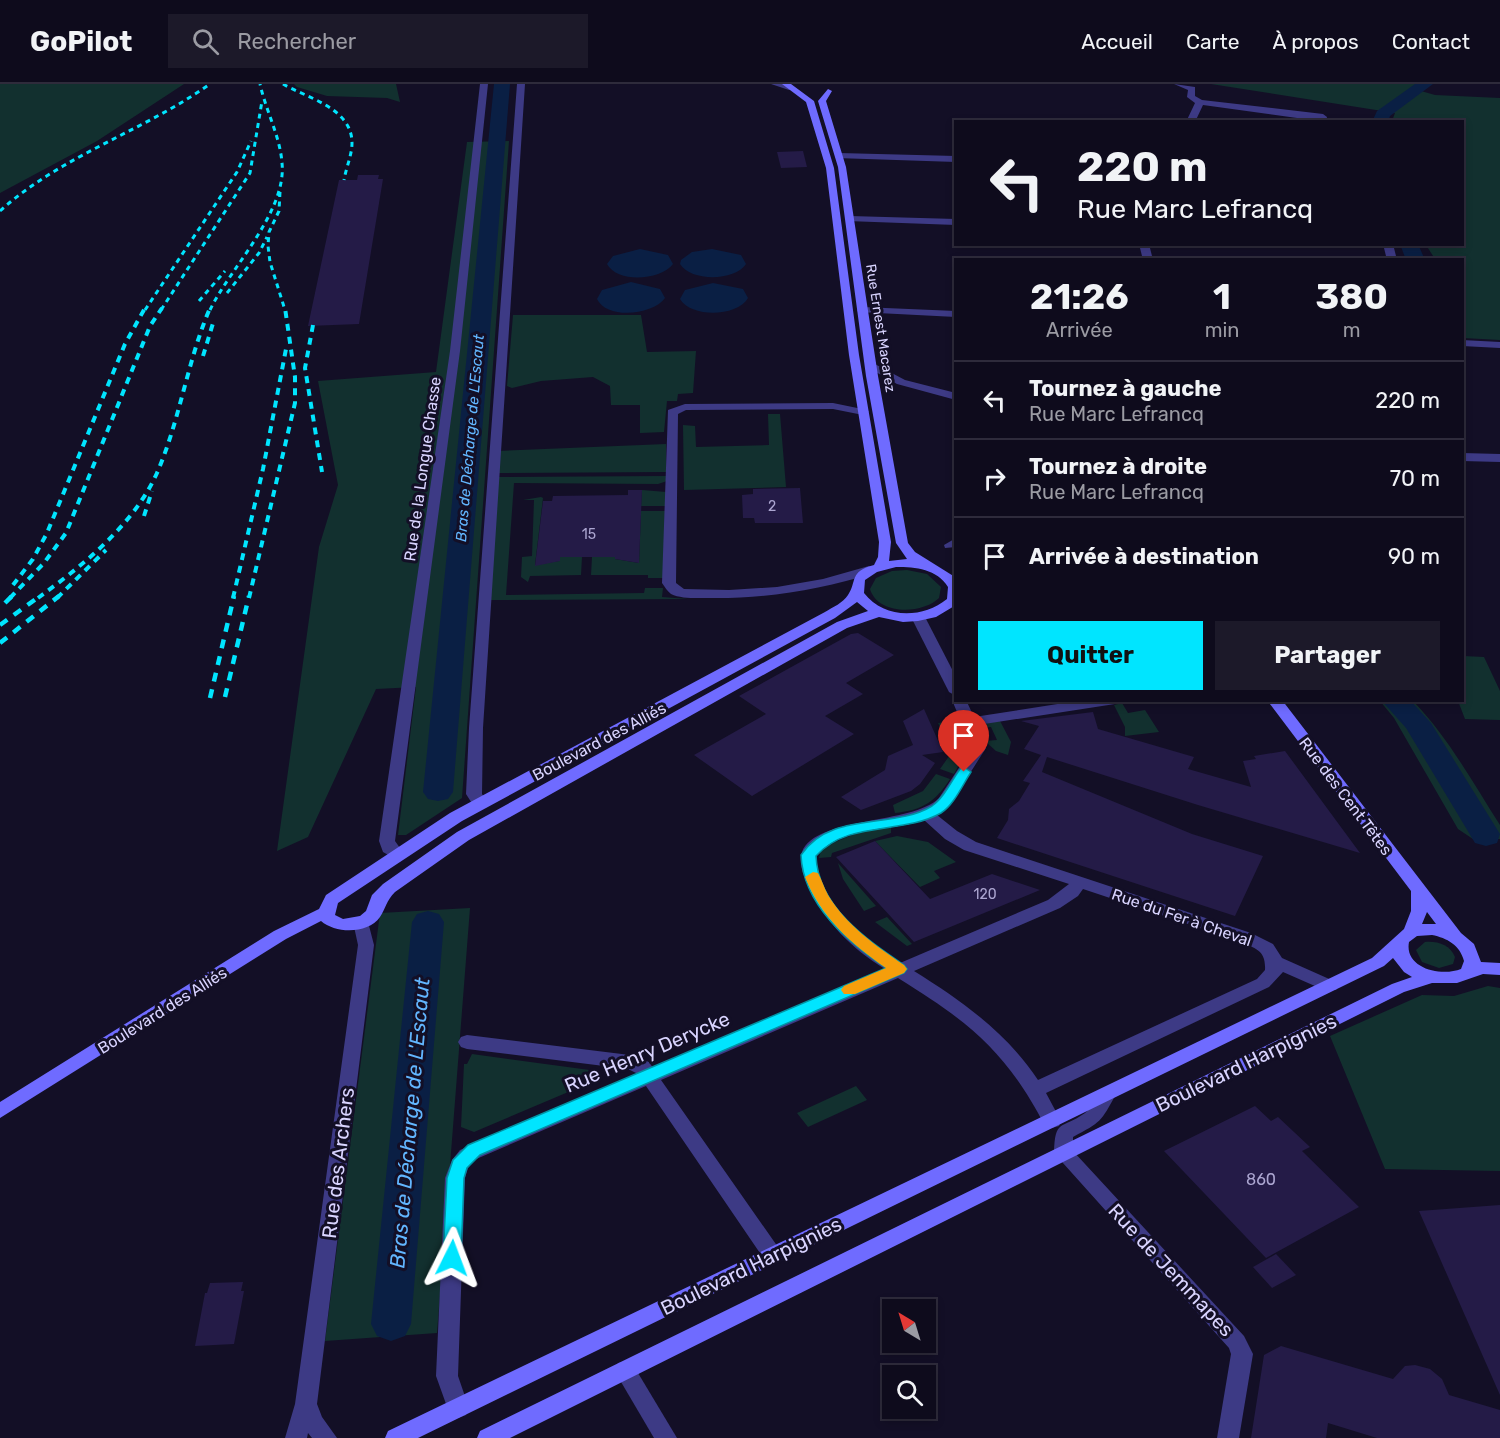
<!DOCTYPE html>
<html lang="fr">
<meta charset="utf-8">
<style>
body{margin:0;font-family:Rubik,sans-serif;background:#1c1929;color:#f1f3f6;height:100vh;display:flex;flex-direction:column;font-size:22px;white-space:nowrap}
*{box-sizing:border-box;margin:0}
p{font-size:20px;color:#9b9ba3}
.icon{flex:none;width:33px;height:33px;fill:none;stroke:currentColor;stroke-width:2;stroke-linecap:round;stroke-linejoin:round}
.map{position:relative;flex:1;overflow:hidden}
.drawer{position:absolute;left:954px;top:174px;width:510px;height:444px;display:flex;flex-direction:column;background:#0e0b1c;border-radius:0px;box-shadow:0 3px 9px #0003,0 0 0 2px #2e2b3b}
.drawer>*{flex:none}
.banner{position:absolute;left:954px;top:36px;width:510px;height:126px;border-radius:0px;box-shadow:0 3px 9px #0003,0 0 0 2px #2e2b3b;background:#0e0b1c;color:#f1f3f6;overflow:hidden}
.needle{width:39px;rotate:322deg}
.fabs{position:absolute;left:882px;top:1215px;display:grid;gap:12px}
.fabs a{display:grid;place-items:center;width:54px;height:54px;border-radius:0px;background:#0e0b1c;box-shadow:0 3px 9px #0003,0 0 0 2px #2e2b3b;font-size:30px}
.pin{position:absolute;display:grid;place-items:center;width:51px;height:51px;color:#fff;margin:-62px -26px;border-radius:50% 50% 50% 0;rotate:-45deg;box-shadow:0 0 6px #0007}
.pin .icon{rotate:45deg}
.me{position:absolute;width:66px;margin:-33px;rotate:3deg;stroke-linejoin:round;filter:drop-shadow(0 0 4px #0008)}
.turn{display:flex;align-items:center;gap:21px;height:126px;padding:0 24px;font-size:27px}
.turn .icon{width:78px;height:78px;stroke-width:2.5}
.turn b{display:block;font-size:42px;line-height:51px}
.eta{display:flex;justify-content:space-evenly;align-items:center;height:102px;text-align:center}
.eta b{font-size:36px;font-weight:700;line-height:42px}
.primary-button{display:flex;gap:12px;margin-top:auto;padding:12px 24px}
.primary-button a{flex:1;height:69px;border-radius:0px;background:#00e5ff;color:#111;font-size:24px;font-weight:700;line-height:69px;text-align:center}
.primary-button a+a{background:#1c1929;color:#f1f3f6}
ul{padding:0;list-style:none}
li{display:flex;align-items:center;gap:18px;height:78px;padding:0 24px;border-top:2px solid #2e2b3b}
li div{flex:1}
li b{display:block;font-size:22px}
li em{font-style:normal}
header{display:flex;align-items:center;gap:36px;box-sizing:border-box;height:84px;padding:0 30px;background:#0e0b1c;border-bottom:2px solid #2e2b3b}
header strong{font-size:28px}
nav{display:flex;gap:33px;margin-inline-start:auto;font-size:21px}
.search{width:420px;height:54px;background:#1c1929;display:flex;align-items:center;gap:15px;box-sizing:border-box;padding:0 21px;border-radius:0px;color:#9b9ba3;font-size:22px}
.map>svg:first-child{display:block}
</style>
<header>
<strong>GoPilot</strong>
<div class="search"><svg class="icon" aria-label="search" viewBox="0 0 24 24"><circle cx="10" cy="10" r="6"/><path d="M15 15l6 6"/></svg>Rechercher</div>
<nav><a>Accueil</a><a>Carte</a><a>À propos</a><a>Contact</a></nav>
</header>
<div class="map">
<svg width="1500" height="1354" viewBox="0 0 1500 1354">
<rect width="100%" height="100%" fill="#130f26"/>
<!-- green -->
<g fill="#12302f">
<path d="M 0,0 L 184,0 L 97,57 L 0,109 Z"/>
<path d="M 294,0 L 396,0 L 400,18 L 387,14 L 327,12 L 297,3 Z"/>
<path d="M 1211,0 L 1417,0 L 1414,5 L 1435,11 L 1500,14 L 1500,256 L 1463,254 L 1462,176 L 1435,175 L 1426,161 L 1462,160 L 1462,38 L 1392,37 L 1395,29 Z"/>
<path d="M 509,57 L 462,714 L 406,751 L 398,751 L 416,603 L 376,605 L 308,753 L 277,767 L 319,463 L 338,401 L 318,297 L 436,288 L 467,58 Z"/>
<path d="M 513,231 L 641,231 L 647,268 L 696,267 L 693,309 L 678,310 L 677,317 L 667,317 L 664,348 L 640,349 L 640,321 L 611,321 L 610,302 L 593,293 L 541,297 L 512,304 L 507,302 Z"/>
<path d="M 768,330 L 780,330 L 786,403 L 684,406 L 683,341 L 695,342 L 696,363 L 769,361 Z"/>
<path d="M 666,360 L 666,388 L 498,389 L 498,367 Z"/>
<path d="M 666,392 L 667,397 L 658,400 L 514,399 L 506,511 L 644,509 L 645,504 L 663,504 L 662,513 L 688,515 L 489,516 L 496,393 Z"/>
<path d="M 642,406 L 666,408 L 666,422 L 641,422 Z"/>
<path d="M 541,413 L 543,414 L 535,481 L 559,477 L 560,473 L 582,473 L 581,491 L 530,492 L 528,498 L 521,493 L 522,473 L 532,472 L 534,416 L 523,416 Z"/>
<path d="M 641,427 L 665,427 L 663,494 L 648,494 L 648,491 L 591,491 L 592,473 L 615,473 L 615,475 L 639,479 Z"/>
<path d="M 907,486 L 927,490 L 941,503 L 939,514 C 923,530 878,532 870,505 L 876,494 L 892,487 Z"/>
<path d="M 1463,572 L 1484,573 L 1500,607 L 1500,636 L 1465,635 L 1458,617 L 1462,616 Z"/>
<path d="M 1380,617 L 1413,617 C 1448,653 1473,699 1500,741 L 1500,755 L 1473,755 L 1458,745 L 1394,634 Z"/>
<path d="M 1122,619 L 1128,629 L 1145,626 L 1159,648 L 1125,652 L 1125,643 L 1114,621 Z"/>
<path d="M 1000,637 L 1011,658 L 1008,671 L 996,667 L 985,657 L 997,656 L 991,643 L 980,644 L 987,639 Z"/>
<path d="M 945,638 L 956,660 L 971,659 L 954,690 L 940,685 L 952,668 L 938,639 Z"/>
<path d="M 936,690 L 950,695 C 935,718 923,726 895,729 L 893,721 L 923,707 Z"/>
<path d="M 891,742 L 891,749 L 832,769 L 831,773 L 819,774 L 821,766 C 841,753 868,745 891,742 Z"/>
<path d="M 897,752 L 928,758 L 956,778 L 934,787 L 940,794 L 920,803 L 875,757 Z"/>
<path d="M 838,779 L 876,822 L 864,827 L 843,795 Z"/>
<path d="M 470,824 L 437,1249 L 325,1257 L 380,829 Z"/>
<path d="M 887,833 L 912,860 L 907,862 L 875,838 Z"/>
<path d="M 1425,858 C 1438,857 1450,861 1455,873 L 1453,880 L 1439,884 L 1422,878 L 1416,866 Z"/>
<path d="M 1488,902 L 1500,904 L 1500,1087 L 1385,1085 L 1330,952 L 1422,911 L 1454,912 Z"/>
<path d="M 472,970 L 597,987 L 599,995 L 474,1048 L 461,1043 L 464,980 L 467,980 Z"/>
<path d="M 856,1002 L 867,1016 L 808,1043 L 797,1029 Z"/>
</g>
<!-- water -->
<g fill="#0a1f44">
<path d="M 640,165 L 668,171 L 673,180 C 661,196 618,200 607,180 L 613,172 Z"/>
<path d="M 712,165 L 741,171 L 746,180 C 735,197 691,198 680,180 L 681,176 L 692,168 Z"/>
<path d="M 631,198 L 660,205 L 665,214 C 653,231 607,236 597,215 L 602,206 Z"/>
<path d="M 713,199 L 743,205 L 748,214 C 737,233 691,234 680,215 L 685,206 Z"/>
</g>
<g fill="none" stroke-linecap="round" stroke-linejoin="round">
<!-- river -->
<g fill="#0a1f44" fill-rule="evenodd">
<path d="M 494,0 L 510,0 L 453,708 L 448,715 L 438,717 L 428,715 L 423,708 Z"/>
<path d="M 1415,0 L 1433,0 L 1390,32 L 1388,38 L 1372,38 L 1377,27 Z"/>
<path d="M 1400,160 L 1418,160 L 1425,176 L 1406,176 Z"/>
<path d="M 1381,616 L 1410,616 L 1431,639 L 1500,750 L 1497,759 L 1486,762 L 1475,759 L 1406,644 Z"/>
<path d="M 428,827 L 439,830 L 444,838 L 411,1240 L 405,1252 L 391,1257 L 377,1252 L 371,1240 L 412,838 L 417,830 Z"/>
</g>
</g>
<!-- building -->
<g fill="#241b47">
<path d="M 803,67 L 807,83 L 781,84 L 777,68 Z"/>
<path d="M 358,91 L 379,91 L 378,95 L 383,95 L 359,240 L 308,242 L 339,96 L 357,96 Z"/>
<path d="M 800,404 L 803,439 L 755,439 L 754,434 L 743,434 L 742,411 L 753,410 L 753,405 Z"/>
<path d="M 628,406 L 642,406 L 639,479 L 615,475 L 615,473 L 560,473 L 560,477 L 535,482 L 543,417 L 552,417 L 553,412 L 628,411 Z"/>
<path d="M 858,549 L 894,571 L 846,599 L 863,610 L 825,632 L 854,650 L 752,712 L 694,671 L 766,630 L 739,612 L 851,550 Z"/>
<path d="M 924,625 L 943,668 L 922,671 L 935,679 L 920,700 L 911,707 L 861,726 L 841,713 L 885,686 L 888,672 L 913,661 L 903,637 Z"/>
<path d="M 1093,628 L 1098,645 L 1194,673 L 1188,685 L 1251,703 L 1243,677 L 1256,675 L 1254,672 L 1285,667 L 1360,769 L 1198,721 L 1047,673 L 1042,688 L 1192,750 L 1263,772 L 1235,832 L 997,754 L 1008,736 L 1009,725 L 1019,717 L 1030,699 L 1023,697 L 1041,671 L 1024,665 L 1039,642 L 1021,637 Z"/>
<path d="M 875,757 L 930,815 L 992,790 L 1040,806 L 914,858 L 836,773 Z"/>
<path d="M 1255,1022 L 1271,1037 L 1278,1033 L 1310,1063 L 1302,1067 L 1359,1123 L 1266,1174 L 1164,1067 Z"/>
<path d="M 1500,1121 L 1500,1311 L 1419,1127 Z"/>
<path d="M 1276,1170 L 1296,1191 L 1272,1204 L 1253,1183 Z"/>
<path d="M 243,1198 L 241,1207 L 244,1207 L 234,1260 L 195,1262 L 205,1209 L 207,1209 L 210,1199 Z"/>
<path d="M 1281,1262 L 1393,1295 L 1405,1282 L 1415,1281 L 1430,1285 L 1442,1295 L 1449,1311 L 1500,1326 L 1500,1354 L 1377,1354 L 1328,1339 L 1326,1354 L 1251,1354 L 1264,1271 Z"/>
</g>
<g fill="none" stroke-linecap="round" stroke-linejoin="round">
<!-- minor -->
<g fill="#3d3a85" fill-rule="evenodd">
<path d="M 480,0 L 488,0 L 460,267 L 395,757 L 405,771 L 397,776 L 383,768 L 379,757 L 450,267 Z"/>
<path d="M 517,0 L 525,0 L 483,644 L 482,710 L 488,720 L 480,725 L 475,724 L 466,710 L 469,644 Z"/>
<path d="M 771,0 L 784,0 L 793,4 L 789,6 Z"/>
<path d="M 1174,0 L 1195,3 L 1195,12 L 1202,16 L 1323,30 L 1327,33 L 1326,38 L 1203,21 L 1195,38 L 1186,38 L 1195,19 L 1187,13 L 1188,6 Z"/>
<path d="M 839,69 L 956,72 L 956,78 L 836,74 L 835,72 Z"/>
<path d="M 850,132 L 956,135 L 956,141 L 847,137 L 847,133 Z"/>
<path d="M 1139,160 L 1149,160 L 1153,176 L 1143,176 Z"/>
<path d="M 1383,160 L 1393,160 L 1397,176 L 1387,176 Z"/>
<path d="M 862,223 L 956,227 L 956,233 L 858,228 L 857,226 Z"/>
<path d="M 1462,256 L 1500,258 L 1500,264 L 1462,262 Z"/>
<path d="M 871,278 L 905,296 L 956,309 L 956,316 L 897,300 L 867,283 L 866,281 Z"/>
<path d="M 833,319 L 867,326 L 869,328 L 863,331 L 833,325 L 686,326 L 678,330 L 676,499 L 684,505 L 729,506 L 777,503 L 823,495 L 869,482 L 876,486 L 874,489 C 819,506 765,515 708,514 C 697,514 681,515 671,510 C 667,507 665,503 662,499 L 668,326 L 685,320 Z"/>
<path d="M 1462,369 L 1500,370 L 1500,378 L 1462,377 Z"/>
<path d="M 956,454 L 956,463 L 945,464 L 944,461 Z"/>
<path d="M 918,529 L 925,533 L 956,593 L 956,612 L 949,608 L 911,533 Z"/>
<path d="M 954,613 L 956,616 L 966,616 L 974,633 L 1083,616 L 1122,616 L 1115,620 L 978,641 L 986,664 L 949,722 L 937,731 L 957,747 L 976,758 L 1251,849 L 1273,860 L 1282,874 L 1336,898 L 1339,902 L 1336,906 L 1324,906 L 1283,888 L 1269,903 L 1046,1009 L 1061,1037 L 1059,1042 L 1052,1044 L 1045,1042 C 1006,967 969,938 898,894 L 661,996 L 780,1166 L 783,1172 L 780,1178 L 773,1180 L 766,1178 L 646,1002 L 474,1076 L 468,1084 L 465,1094 L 458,1292 L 469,1324 L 466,1331 L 458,1334 L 450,1331 L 436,1292 L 445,1094 L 452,1076 L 460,1066 L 638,990 L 628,985 L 467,965 L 461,963 L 458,958 L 461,953 L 467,951 L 630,971 L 649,978 L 653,984 L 885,885 C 851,864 826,839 809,803 C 804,793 798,779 802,768 C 816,732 912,741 939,714 L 972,664 L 952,616 ZM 924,736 L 945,755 L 964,766 L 1069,800 L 1048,816 L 900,879 C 867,858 814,815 817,771 C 837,741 894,748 924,736 ZM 1083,805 L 1239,857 C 1256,865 1266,866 1265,886 L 1257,895 L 1038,996 C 1006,948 962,917 914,887 L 1060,824 L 1078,812 Z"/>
<path d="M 361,832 L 367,834 L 374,861 L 317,1320 L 322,1333 L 337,1354 L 312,1354 L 308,1349 L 307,1354 L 285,1354 L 295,1320 L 358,861 L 353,838 L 355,834 Z"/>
<path d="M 1107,1003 L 1113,1005 L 1116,1010 C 1101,1038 1101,1038 1073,1053 L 1073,1067 L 1244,1252 L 1253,1270 L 1239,1354 L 1217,1354 L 1231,1270 L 1229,1264 L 1054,1069 C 1055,1034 1061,1046 1085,1029 C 1092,1024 1096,1012 1101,1005 Z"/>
<path d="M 625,1277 L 632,1279 L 677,1354 L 654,1354 L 614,1286 L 618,1279 Z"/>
</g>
<!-- secondary -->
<g fill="#6f6bff" fill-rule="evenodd">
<path d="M 782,0 L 791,0 L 814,17 L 834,84 L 859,271 L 891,458 L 889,477 L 907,475 L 896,459 L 866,292 L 838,83 L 818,17 L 828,5 L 832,7 L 826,17 L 846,83 L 878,292 L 908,459 L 915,468 L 955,493 L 956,521 L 936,533 L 918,537 L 903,538 L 879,533 L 847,544 L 469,756 L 395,808 C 386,817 386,824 380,833 C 368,850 336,850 321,837 L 286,855 L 0,1034 L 0,1018 L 274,847 L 319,825 L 326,811 L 450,729 L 825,528 C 833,523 843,519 848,511 C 857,498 849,487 874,481 L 878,473 L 879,458 L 849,271 L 826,84 L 806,18 ZM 896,483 C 916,483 937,485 948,503 L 947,515 C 922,535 884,535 864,509 L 865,496 L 877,488 ZM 857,518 L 868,527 L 837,538 L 457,748 L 383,800 L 372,811 L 366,827 L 360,832 L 343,835 L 335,831 L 338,819 L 462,737 L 835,534 Z"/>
<path d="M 1267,616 L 1282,616 L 1461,849 L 1474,860 L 1481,878 L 1500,879 L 1500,891 L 1483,890 L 1457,899 L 1432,899 L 1404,908 L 510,1354 L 477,1354 L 480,1347 L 1392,900 L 1412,893 L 1404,888 L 1393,874 L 1384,882 L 418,1354 L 385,1354 L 388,1347 L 1372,874 L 1404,845 L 1411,827 L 1411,807 ZM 1427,828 L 1436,840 L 1422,840 ZM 1432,851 C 1447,854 1460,861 1464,877 L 1461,885 C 1441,893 1404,884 1409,858 L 1417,852 Z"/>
</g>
<!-- rail-far2 -->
<g stroke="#00e5ff" stroke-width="3" stroke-dasharray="5 4.5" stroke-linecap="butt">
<path d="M 283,0 C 307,14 352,24 352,59 C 352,71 346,84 344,96"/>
<path d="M 280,108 L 279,127 L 269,148 L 268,162 L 270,178 L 285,226"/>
<path d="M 0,127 C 62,71 142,48 210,0"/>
<path d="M 227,209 L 259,169 L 267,153"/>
<path d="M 199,217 L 225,187"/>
<path d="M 145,226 L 237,88 L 251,57"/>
<path d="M 161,226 L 250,89 L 262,17"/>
<path d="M 210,226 C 230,184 287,128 282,79 C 280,52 266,27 260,0"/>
</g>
<!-- rail-far1 -->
<g stroke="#00e5ff" stroke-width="4" stroke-dasharray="7 6" stroke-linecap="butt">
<path d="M 313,241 L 305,284 L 322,388"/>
<path d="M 203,272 L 214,236"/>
<path d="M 144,432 L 152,407"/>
<path d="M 13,501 L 33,475 L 47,449 L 125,260 L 145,224"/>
<path d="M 10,514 L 44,479 L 66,449 L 150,242 L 162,224"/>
<path d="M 38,514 C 83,481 133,442 157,389 C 180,336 187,278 210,224"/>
<path d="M 57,514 L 106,466"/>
<path d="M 233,514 L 263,385 L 286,265"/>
<path d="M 249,514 L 295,319 L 295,293 L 285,224"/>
</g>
<!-- rail -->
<g stroke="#00e5ff" stroke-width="4.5" stroke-dasharray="9 8" stroke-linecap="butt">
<path d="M 5,519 L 12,512"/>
<path d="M 0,541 L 40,512"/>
<path d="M 0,559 L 59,512"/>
<path d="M 225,613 L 249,512"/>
<path d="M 210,614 L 234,512"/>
</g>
</g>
<!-- route -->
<path fill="#00e5ff" stroke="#0095a6" stroke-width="1.5" d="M 964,683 L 971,688 C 963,700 954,721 941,729 C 902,751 848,736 816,772 C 818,823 867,856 904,881 L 907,885 L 904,889 L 480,1071 L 467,1084 L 464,1094 L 461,1174 L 458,1180 L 452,1182 L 446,1180 L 443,1174 L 447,1094 L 453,1076 L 468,1061 L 886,884 C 848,858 803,821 801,771 C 831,726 893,746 932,722 C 944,714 952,696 960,685 Z"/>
<!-- slow -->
<path fill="#f59e0b" d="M 813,788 L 818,789 C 822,796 824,804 828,811 C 846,841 876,862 904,881 L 907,885 L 904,889 L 855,910 L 844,910 L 841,906 L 844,902 L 886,884 C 851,860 821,833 805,793 Z"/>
<g text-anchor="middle" stroke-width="6" stroke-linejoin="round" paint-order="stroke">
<!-- far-street labels -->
<g font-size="14" fill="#d9d4ff" stroke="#130f26">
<text transform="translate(881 244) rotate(81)" y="5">Rue Ernest Macarez</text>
</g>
<!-- number labels -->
<g font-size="14" fill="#aca6d1">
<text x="772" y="427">2</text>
<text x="589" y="455">15</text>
<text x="985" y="815">120</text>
</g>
<!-- far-water labels -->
<g font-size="15" font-style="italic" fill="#62b6ff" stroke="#130f26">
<text transform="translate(470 354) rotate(-85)" y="5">Bras de Décharge de L'Escaut</text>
</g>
<!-- street labels -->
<g font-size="16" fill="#d9d4ff" stroke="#130f26">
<text transform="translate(422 385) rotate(-82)" y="6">Rue de la Longue Chasse</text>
<text transform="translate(599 657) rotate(-28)" y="6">Boulevard des Alliés</text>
<text transform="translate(1346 712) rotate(53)" y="6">Rue des Cent Têtes</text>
<text transform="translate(1182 833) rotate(19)" y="6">Rue du Fer à Cheval</text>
<text transform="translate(162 926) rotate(-32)" y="6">Boulevard des Alliés</text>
</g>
<!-- near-number labels -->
<g font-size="16" fill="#aca6d1">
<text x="1261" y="1101">860</text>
</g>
<!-- near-street labels -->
<g font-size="20" fill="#d9d4ff" stroke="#130f26">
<text transform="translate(647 968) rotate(-23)" y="7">Rue Henry Derycke</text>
<text transform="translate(1246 979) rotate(-26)" y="7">Boulevard Harpignies</text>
<text transform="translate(338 1079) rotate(-83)" y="7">Rue des Archers</text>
<text transform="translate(751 1182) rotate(-26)" y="7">Boulevard Harpignies</text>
<text transform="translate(1171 1186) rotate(47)" y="7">Rue de Jemmapes</text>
</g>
<!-- near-water labels -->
<g font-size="21" font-style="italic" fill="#62b6ff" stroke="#130f26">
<text transform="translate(410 1039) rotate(-85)" y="7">Bras de Décharge de L'Escaut</text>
</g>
</g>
</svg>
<div class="fabs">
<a><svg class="needle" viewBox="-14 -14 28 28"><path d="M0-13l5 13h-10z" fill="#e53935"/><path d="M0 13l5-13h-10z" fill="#9b9ba3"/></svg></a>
<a><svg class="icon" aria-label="search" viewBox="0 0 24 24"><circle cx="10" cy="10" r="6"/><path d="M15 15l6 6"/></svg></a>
</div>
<div class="pin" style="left:964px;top:688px;background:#d93025"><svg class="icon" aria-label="arrive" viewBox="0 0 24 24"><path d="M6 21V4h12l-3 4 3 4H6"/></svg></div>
<svg class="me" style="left:452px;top:1174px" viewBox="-20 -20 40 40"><path d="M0-17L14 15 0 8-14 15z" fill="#00e5ff" stroke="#fff" stroke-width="4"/></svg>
<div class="banner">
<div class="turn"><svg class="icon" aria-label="left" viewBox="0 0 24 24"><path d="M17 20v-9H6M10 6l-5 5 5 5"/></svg><div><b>220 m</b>Rue Marc Lefrancq</div></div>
</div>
<section class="drawer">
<div class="eta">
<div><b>21:26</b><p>Arrivée</p></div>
<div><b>1</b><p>min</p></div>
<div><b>380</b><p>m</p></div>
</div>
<ul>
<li><svg class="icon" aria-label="left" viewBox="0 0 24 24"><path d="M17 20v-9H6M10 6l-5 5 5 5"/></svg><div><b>Tournez à gauche</b><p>Rue Marc Lefrancq</p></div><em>220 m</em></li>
<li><svg class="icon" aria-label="right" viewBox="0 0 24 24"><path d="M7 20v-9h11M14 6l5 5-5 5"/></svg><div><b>Tournez à droite</b><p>Rue Marc Lefrancq</p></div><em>70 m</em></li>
<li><svg class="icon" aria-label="arrive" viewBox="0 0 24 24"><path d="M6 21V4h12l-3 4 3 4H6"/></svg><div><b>Arrivée à destination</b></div><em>90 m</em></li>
</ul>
<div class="primary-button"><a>Quitter</a><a>Partager</a></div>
</section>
</div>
